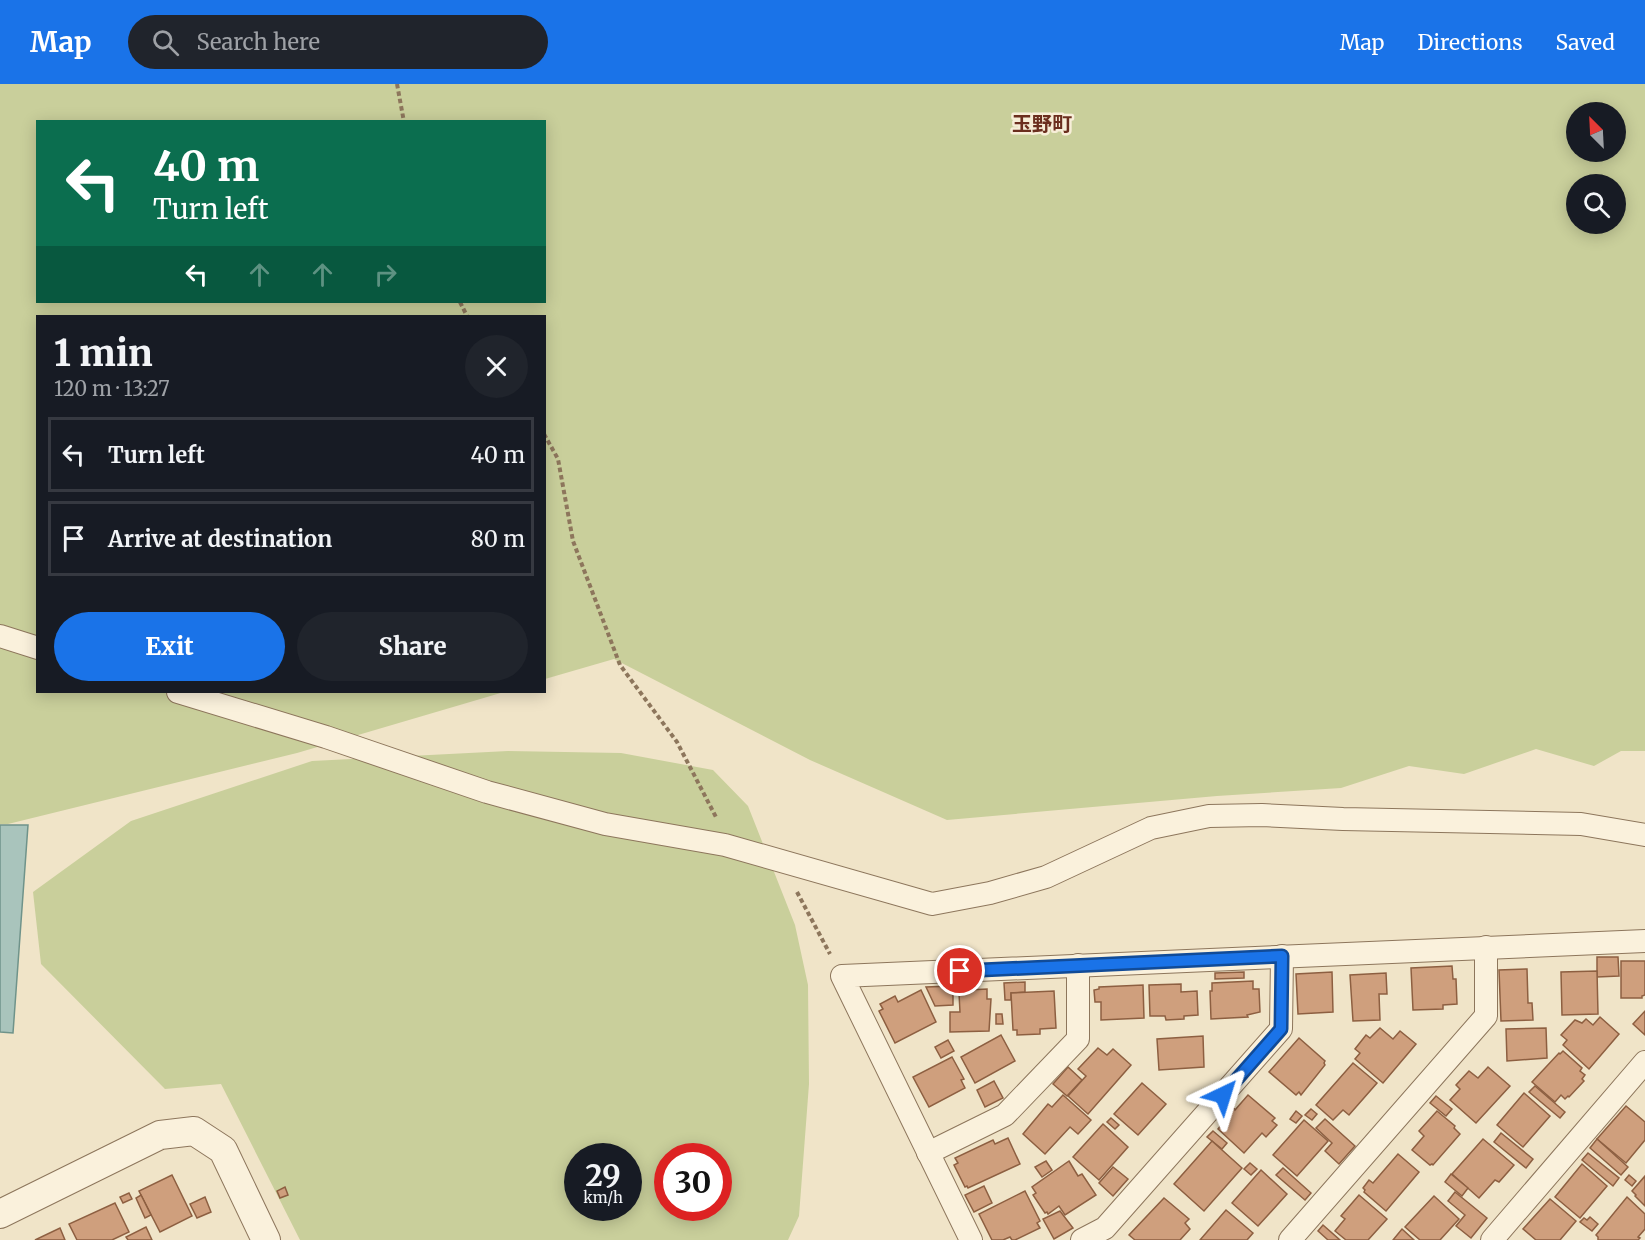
<!DOCTYPE html>
<meta charset="utf-8">
<style>
body{margin:0;font-family:Merriweather,"Noto Sans JP",serif;background:#20242c;color:#f1f3f6;height:100vh;display:flex;flex-direction:column;font-size:22px;white-space:nowrap}
*{box-sizing:border-box;margin:0}
p{font-size:20px;color:#9ea1a6}
.icon{flex:none;width:33px;height:33px;fill:none;stroke:currentColor;stroke-width:2;stroke-linecap:round;stroke-linejoin:round}
.map{position:relative;flex:1;overflow:hidden}
.side{position:absolute;left:36px;top:231px;width:510px;height:378px;display:flex;flex-direction:column;background:#171b24;border-radius:0px;box-shadow:0 3px 15px #0003}
.side>*{flex:none}
.top-card{position:absolute;left:36px;top:36px;width:510px;height:183px;border-radius:0px;box-shadow:0 3px 15px #0003;background:#0b6e4f;color:#fff;overflow:hidden}
.needle{width:39px;rotate:336deg}
.tools{position:absolute;left:1566px;top:18px;display:grid;gap:12px}
.tools a{display:grid;place-items:center;width:60px;height:60px;border-radius:50%;background:#171b24;box-shadow:0 3px 15px #0003;font-size:30px}
.speed{position:absolute;left:564px;top:1059px;display:flex;gap:12px;font-size:30px;font-weight:700;text-align:center}
.speed>*{display:grid;place-content:center;width:78px;height:78px;border-radius:50%;background:#171b24;box-shadow:0 3px 15px #0003;line-height:1}
.speed small{font-size:15px;font-weight:400}
.speed .limit{border:9px solid #d22;background:#fff;color:#111}
.pin{position:absolute;display:grid;place-items:center;width:51px;height:51px;color:#fff;margin:-26px;border:3px solid #fff;border-radius:50%;box-shadow:0 2px 6px #0007}
.me{position:absolute;width:66px;margin:-33px;rotate:41deg;stroke-linejoin:round;filter:drop-shadow(0 0 4px #0008)}
.turn{display:flex;align-items:center;gap:21px;height:126px;padding:0 18px;font-size:27px}
.turn .icon{width:78px;height:78px;stroke-width:2.5}
.turn b{display:block;font-size:42px;line-height:51px}
.lanes{display:flex;align-items:center;height:57px;padding:0 18px;background:#0003;justify-content:center;gap:30px;direction:ltr}
.lanes .off{opacity:.35}
.round{display:grid;place-items:center;flex:none;width:63px;height:63px;border-radius:32px;background:#20242c}
.overview{display:flex;align-items:center;justify-content:space-between;height:102px;padding:0 18px}
h1{font-size:36px;font-weight:800;line-height:45px}
.button{display:flex;gap:12px;margin-top:auto;padding:12px 18px}
.button a{flex:1;height:69px;border-radius:36px;background:#1a73e8;color:#fff;font-size:24px;font-weight:800;line-height:69px;text-align:center}
.button a+a{background:#20242c;color:#f1f3f6}
ul{padding:0;list-style:none}
li{display:flex;align-items:center;gap:18px;height:75px;margin:0 12px 9px;padding:0 6px;border:3px solid #363941;border-radius:0px}
li div{flex:1}
li b{display:block;font-size:22px}
li em{font-style:normal}
header{display:flex;align-items:center;gap:36px;box-sizing:border-box;height:84px;padding:0 30px;background:#1a73e8;color:#fff}
header strong{font-size:28px}
nav{display:flex;gap:33px;margin-inline-start:auto;font-size:21px}
.search{width:420px;height:54px;background:#20242c;display:flex;align-items:center;gap:15px;box-sizing:border-box;padding:0 21px;border-radius:33px;color:#9ea1a6;font-size:22px}
.map>svg:first-child{display:block}
</style>
<header>
<strong>Map</strong>
<div class="search"><svg class="icon" aria-label="search" viewBox="0 0 24 24"><circle cx="10" cy="10" r="6"/><path d="M15 15l6 6"/></svg>Search here</div>
<nav><a>Map</a><a>Directions</a><a>Saved</a></nav>
</header>
<div class="map">
<svg width="1645" height="1156" viewBox="0 0 1645 1156">
<rect width="100%" height="100%" fill="#f0e4c8"/>
<!-- green -->
<g fill="#c9cf9b" fill-rule="evenodd">
<path d="M 0,0 L 1645,0 L 1645,667 L 1621,667 L 1594,682 L 1536,665 L 1464,690 L 1409,682 L 1341,704 L 1217,712 L 947,736 L 810,676 L 614,575 L 545,595 L 544,232 L 38,232 L 38,608 L 504,608 L 297,669 L 8,740 L 0,740 ZM 1576,28 L 1616,28 L 1616,68 L 1576,68 ZM 38,38 L 544,38 L 544,218 L 38,218 ZM 1576,100 L 1616,100 L 1616,140 L 1576,140 Z"/>
<path d="M 508,667 L 621,669 L 713,686 L 748,722 L 795,841 L 808,901 L 809,1000 L 799,1132 L 788,1156 L 300,1156 L 221,1000 L 165,1005 L 41,880 L 33,808 L 131,737 L 312,677 ZM 578,1072 L 628,1072 L 628,1124 L 578,1124 ZM 668,1072 L 718,1072 L 718,1124 L 668,1124 Z"/>
</g>
<!-- water -->
<path fill="#a9c4bc" stroke="#6f938a" stroke-width="1.5" d="M 0,741 L 28,741 L 13,949 L 0,948 Z"/>
<!-- building -->
<g fill="#cf9f7d" stroke="#8d5f41" stroke-width="1.5">
<path d="M 1597,873 L 1618,873 L 1619,892 L 1597,893 Z"/>
<path d="M 1621,877 L 1645,877 L 1645,911 L 1642,912 L 1642,914 L 1621,914 Z"/>
<path d="M 1452,882 L 1453,895 L 1456,895 L 1457,920 L 1443,921 L 1443,925 L 1413,926 L 1411,884 Z"/>
<path d="M 1527,885 L 1528,919 L 1532,919 L 1533,936 L 1501,937 L 1499,886 Z"/>
<path d="M 1597,887 L 1598,930 L 1562,931 L 1561,888 Z"/>
<path d="M 1244,888 L 1244,894 L 1215,895 L 1215,889 Z"/>
<path d="M 1332,888 L 1333,928 L 1298,930 L 1296,890 Z"/>
<path d="M 1386,889 L 1387,910 L 1379,910 L 1380,936 L 1353,937 L 1350,891 Z"/>
<path d="M 1253,897 L 1253,905 L 1259,905 L 1260,928 L 1247,931 L 1248,933 L 1211,935 L 1210,907 L 1212,907 L 1212,899 Z"/>
<path d="M 1025,898 L 1025,908 L 1011,909 L 1011,916 L 1005,916 L 1004,899 Z"/>
<path d="M 1181,900 L 1181,908 L 1197,907 L 1198,931 L 1184,932 L 1184,935 L 1166,936 L 1165,932 L 1150,932 L 1149,901 Z"/>
<path d="M 1143,901 L 1144,934 L 1101,936 L 1101,918 L 1095,918 L 1094,906 L 1099,905 L 1099,903 Z"/>
<path d="M 953,902 L 953,921 L 935,922 L 926,903 Z"/>
<path d="M 987,905 L 987,915 L 991,915 L 989,947 L 950,948 L 950,928 L 960,928 L 959,909 L 968,909 L 968,906 Z"/>
<path d="M 921,906 L 936,938 L 895,959 L 879,927 L 883,925 L 880,920 L 895,912 L 898,918 Z"/>
<path d="M 1054,907 L 1056,944 L 1040,945 L 1040,950 L 1017,951 L 1017,946 L 1013,946 L 1011,909 Z"/>
<path d="M 1645,927 L 1645,951 L 1633,940 Z"/>
<path d="M 996,930 L 1002,930 L 1003,940 L 996,940 Z"/>
<path d="M 1600,933 L 1619,950 L 1589,985 L 1563,961 L 1567,956 L 1561,951 L 1575,936 L 1582,939 L 1586,935 L 1593,941 Z"/>
<path d="M 1380,944 L 1393,955 L 1400,947 L 1416,960 L 1383,999 L 1355,975 L 1360,969 L 1355,965 L 1366,951 L 1370,954 Z"/>
<path d="M 1546,944 L 1547,974 L 1507,977 L 1506,945 Z"/>
<path d="M 1001,951 L 1015,977 L 975,999 L 961,973 Z"/>
<path d="M 1203,952 L 1204,983 L 1159,986 L 1157,955 Z"/>
<path d="M 1299,954 L 1325,977 L 1324,979 L 1325,981 L 1301,1011 L 1299,1008 L 1296,1011 L 1269,988 Z"/>
<path d="M 948,956 L 954,967 L 941,974 L 935,963 Z"/>
<path d="M 1098,964 L 1107,971 L 1113,965 L 1131,981 L 1088,1030 L 1068,1012 L 1086,992 L 1078,985 Z"/>
<path d="M 1563,967 L 1582,984 L 1580,987 L 1585,991 L 1582,995 L 1584,997 L 1569,1013 L 1568,1012 L 1565,1015 L 1561,1011 L 1555,1018 L 1532,998 L 1559,969 L 1560,970 Z"/>
<path d="M 952,973 L 964,995 L 961,996 L 965,1004 L 929,1023 L 913,993 Z"/>
<path d="M 1353,979 L 1377,999 L 1349,1031 L 1343,1026 L 1333,1036 L 1316,1021 Z"/>
<path d="M 1068,983 L 1082,996 L 1067,1012 L 1053,1000 Z"/>
<path d="M 1488,983 L 1510,1002 L 1476,1039 L 1450,1016 L 1460,1005 L 1456,1001 L 1469,987 L 1478,994 Z"/>
<path d="M 994,997 L 1003,1014 L 985,1023 L 977,1006 Z"/>
<path d="M 1142,999 L 1166,1020 L 1138,1051 L 1114,1030 Z"/>
<path d="M 1535,1002 L 1565,1028 L 1560,1034 L 1529,1008 Z"/>
<path d="M 1524,1009 L 1550,1032 L 1523,1063 L 1497,1041 Z"/>
<path d="M 1063,1011 L 1091,1036 L 1078,1050 L 1070,1043 L 1045,1070 L 1023,1050 L 1048,1020 L 1052,1023 Z"/>
<path d="M 1248,1011 L 1275,1034 L 1272,1037 L 1277,1041 L 1266,1053 L 1262,1049 L 1244,1069 L 1218,1045 L 1228,1033 L 1226,1031 L 1233,1023 L 1235,1026 Z"/>
<path d="M 1436,1012 L 1452,1025 L 1446,1032 L 1430,1019 Z"/>
<path d="M 1626,1022 L 1645,1038 L 1645,1056 L 1626,1079 L 1597,1055 Z"/>
<path d="M 1311,1025 L 1317,1030 L 1312,1036 L 1305,1031 Z"/>
<path d="M 1296,1027 L 1302,1032 L 1296,1039 L 1290,1035 Z"/>
<path d="M 1437,1027 L 1455,1042 L 1454,1044 L 1460,1050 L 1433,1081 L 1432,1080 L 1430,1081 L 1412,1066 L 1424,1052 L 1419,1047 Z"/>
<path d="M 1111,1034 L 1119,1041 L 1115,1045 L 1107,1038 Z"/>
<path d="M 1325,1035 L 1355,1062 L 1339,1080 L 1325,1067 L 1332,1059 L 1316,1044 Z"/>
<path d="M 1304,1036 L 1328,1057 L 1297,1092 L 1273,1071 Z"/>
<path d="M 1103,1040 L 1128,1063 L 1099,1096 L 1073,1073 Z"/>
<path d="M 1213,1047 L 1227,1059 L 1222,1065 L 1207,1053 Z"/>
<path d="M 1501,1049 L 1533,1075 L 1526,1084 L 1494,1058 Z"/>
<path d="M 1008,1054 L 1020,1080 L 968,1104 L 967,1102 L 965,1103 L 954,1081 L 958,1079 L 955,1074 L 993,1056 L 995,1060 Z"/>
<path d="M 1483,1055 L 1514,1081 L 1499,1098 L 1495,1096 L 1479,1114 L 1452,1090 Z"/>
<path d="M 1597,1055 L 1628,1083 L 1621,1091 L 1590,1064 Z"/>
<path d="M 1212,1057 L 1242,1084 L 1204,1127 L 1174,1100 Z"/>
<path d="M 1588,1069 L 1619,1094 L 1613,1102 L 1582,1076 Z"/>
<path d="M 1398,1070 L 1419,1088 L 1386,1127 L 1364,1108 L 1365,1106 L 1363,1104 L 1369,1096 L 1373,1099 Z"/>
<path d="M 1046,1077 L 1052,1086 L 1042,1093 L 1035,1083 Z"/>
<path d="M 1069,1077 L 1078,1092 L 1082,1090 L 1096,1111 L 1065,1131 L 1059,1122 L 1048,1130 L 1047,1128 L 1045,1129 L 1033,1111 L 1036,1109 L 1032,1103 Z"/>
<path d="M 1250,1079 L 1257,1085 L 1251,1091 L 1244,1085 Z"/>
<path d="M 1582,1080 L 1607,1102 L 1580,1134 L 1555,1113 Z"/>
<path d="M 1113,1083 L 1128,1095 L 1113,1112 L 1099,1099 Z"/>
<path d="M 1283,1084 L 1311,1109 L 1305,1116 L 1276,1091 Z"/>
<path d="M 1261,1086 L 1287,1110 L 1258,1142 L 1232,1119 Z"/>
<path d="M 1451,1090 L 1468,1104 L 1462,1112 L 1445,1098 Z"/>
<path d="M 172,1091 L 192,1132 L 160,1148 L 139,1107 Z"/>
<path d="M 1629,1091 L 1636,1097 L 1632,1102 L 1625,1096 Z"/>
<path d="M 1645,1092 L 1645,1122 L 1635,1112 L 1636,1111 L 1632,1107 Z"/>
<path d="M 984,1102 L 992,1119 L 974,1128 L 965,1111 Z"/>
<path d="M 285,1103 L 288,1111 L 280,1114 L 277,1107 Z"/>
<path d="M 1025,1107 L 1040,1137 L 1037,1139 L 1040,1144 L 1015,1156 L 1012,1156 L 1010,1153 L 1003,1156 L 992,1156 L 979,1130 Z"/>
<path d="M 1455,1108 L 1487,1134 L 1471,1154 L 1456,1142 L 1465,1131 L 1448,1117 Z"/>
<path d="M 129,1109 L 132,1115 L 123,1119 L 120,1113 Z"/>
<path d="M 141,1111 L 151,1131 L 145,1134 L 136,1114 Z"/>
<path d="M 1359,1111 L 1387,1135 L 1368,1156 L 1346,1156 L 1335,1147 L 1345,1135 L 1341,1132 Z"/>
<path d="M 1434,1112 L 1459,1135 L 1440,1156 L 1420,1156 L 1405,1143 Z"/>
<path d="M 205,1113 L 211,1128 L 197,1134 L 190,1120 Z"/>
<path d="M 1627,1113 L 1645,1130 L 1645,1145 L 1638,1153 L 1640,1154 L 1638,1156 L 1598,1156 L 1598,1153 L 1596,1151 Z"/>
<path d="M 1164,1114 L 1189,1135 L 1185,1139 L 1190,1145 L 1180,1156 L 1135,1156 L 1129,1151 Z"/>
<path d="M 1550,1115 L 1576,1137 L 1560,1156 L 1536,1156 L 1523,1145 Z"/>
<path d="M 115,1119 L 129,1148 L 112,1156 L 77,1156 L 69,1140 Z"/>
<path d="M 1226,1126 L 1253,1149 L 1247,1156 L 1200,1156 Z"/>
<path d="M 1060,1127 L 1073,1144 L 1054,1155 L 1043,1135 Z"/>
<path d="M 1590,1133 L 1598,1140 L 1592,1147 L 1580,1138 L 1584,1134 L 1587,1136 Z"/>
<path d="M 1323,1141 L 1340,1156 L 1328,1156 L 1318,1147 Z"/>
<path d="M 146,1143 L 152,1156 L 128,1156 L 126,1153 Z"/>
<path d="M 60,1144 L 65,1156 L 35,1156 Z"/>
<path d="M 1402,1145 L 1414,1156 L 1393,1156 Z"/>
</g>
<g fill="none" stroke-linecap="round" stroke-linejoin="round">
<defs>
<g id="minor">
<path d="M 0,552 L 38,564"/>
<path d="M 178,608 L 326,653 L 487,708 L 605,740 L 725,761 L 932,820 L 990,809 L 1046,793 L 1151,744 L 1209,732 L 1262,731 L 1343,735 L 1581,740 L 1645,751"/>
<path d="M 928,1069 L 1005,1031 L 1078,955 L 1078,881"/>
<path d="M 971,1156 L 842,892 L 1645,857"/>
<path d="M 1082,1156 L 1105,1144 L 1281,945 L 1282,872"/>
<path d="M 1290,1156 L 1486,932 L 1486,863"/>
<path d="M 1492,1156 L 1645,978"/>
</g>
<path id="tertiary" d="M 0,1130 L 160,1051 L 194,1047 L 223,1066 L 266,1156"/>
</defs>
<!-- minor casing -->
<use href="#minor" stroke="#8d765c" stroke-width="24"/>
<!-- tertiary casing -->
<use href="#tertiary" stroke="#8d765c" stroke-width="30"/>
<!-- path -->
<g stroke="#8d765c" stroke-width="4" stroke-dasharray="4.5 3" stroke-linecap="butt">
<path d="M 397,0 L 404,38"/>
<path d="M 460,218 L 467,232"/>
<path d="M 544,350 L 558,375 L 573,457 L 620,581 L 677,658 L 717,735"/>
<path d="M 797,808 L 830,870"/>
</g>
<!-- minor -->
<use href="#minor" stroke="#faf1dc" stroke-width="22"/>
<!-- tertiary -->
<use href="#tertiary" stroke="#faf1dc" stroke-width="28"/>
</g>
<g fill="none" stroke-linecap="round" stroke-linejoin="round">
<defs>
<path id="route" d="M 960,887 L 1282,872 L 1281,945 L 1223,1011"/>
</defs>
<!-- route casing -->
<use href="#route" stroke="#114b97" stroke-width="15"/>
<!-- route -->
<use href="#route" stroke="#1a73e8" stroke-width="10"/>
</g>
<g text-anchor="middle" stroke-width="5" stroke-linejoin="round" paint-order="stroke">
<!-- quarter labels -->
<g font-size="20" font-weight="bold" fill="#6b2e1e" stroke="#f7eed8">
<text x="1042" y="47">玉野町</text>
</g>
</g>
</svg>
<div class="tools">
<a><svg class="needle" viewBox="-14 -14 28 28"><path d="M0-13l5 13h-10z" fill="#e53935"/><path d="M0 13l5-13h-10z" fill="#9ea1a6"/></svg></a>
<a><svg class="icon" aria-label="search" viewBox="0 0 24 24"><circle cx="10" cy="10" r="6"/><path d="M15 15l6 6"/></svg></a>
</div>
<div class="speed"><div>29<small>km/h</small></div><div class="limit">30</div></div>
<div class="pin" style="left:960px;top:887px;background:#d93025"><svg class="icon" aria-label="arrive" viewBox="0 0 24 24"><path d="M6 21V4h12l-3 4 3 4H6"/></svg></div>
<svg class="me" style="left:1223px;top:1011px" viewBox="-20 -20 40 40"><path d="M0-17L14 15 0 8-14 15z" fill="#1a73e8" stroke="#fff" stroke-width="4"/></svg>
<div class="top-card">
<div class="turn"><svg class="icon" aria-label="left" viewBox="0 0 24 24"><path d="M17 20v-9H6M10 6l-5 5 5 5"/></svg><div><b>40 m</b>Turn left</div></div>
<div class="lanes"><svg class="icon" aria-label="left" viewBox="0 0 24 24"><path d="M17 20v-9H6M10 6l-5 5 5 5"/></svg><svg class="icon off" aria-label="ahead" viewBox="0 0 24 24"><path d="M12 20V5M6 11l6-6 6 6"/></svg><svg class="icon off" aria-label="ahead" viewBox="0 0 24 24"><path d="M12 20V5M6 11l6-6 6 6"/></svg><svg class="icon off" aria-label="right" viewBox="0 0 24 24"><path d="M7 20v-9h11M14 6l5 5-5 5"/></svg></div>
</div>
<section class="side">
<div class="overview"><div><h1>1 min</h1><p>120 m · 13:27</p></div><a class="round"><svg class="icon" aria-label="close" viewBox="0 0 24 24"><path d="M6 6l12 12M18 6L6 18"/></svg></a></div>
<ul>
<li><svg class="icon" aria-label="left" viewBox="0 0 24 24"><path d="M17 20v-9H6M10 6l-5 5 5 5"/></svg><div><b>Turn left</b></div><em>40 m</em></li>
<li><svg class="icon" aria-label="arrive" viewBox="0 0 24 24"><path d="M6 21V4h12l-3 4 3 4H6"/></svg><div><b>Arrive at destination</b></div><em>80 m</em></li>
</ul>
<div class="button"><a>Exit</a><a>Share</a></div>
</section>
</div>
